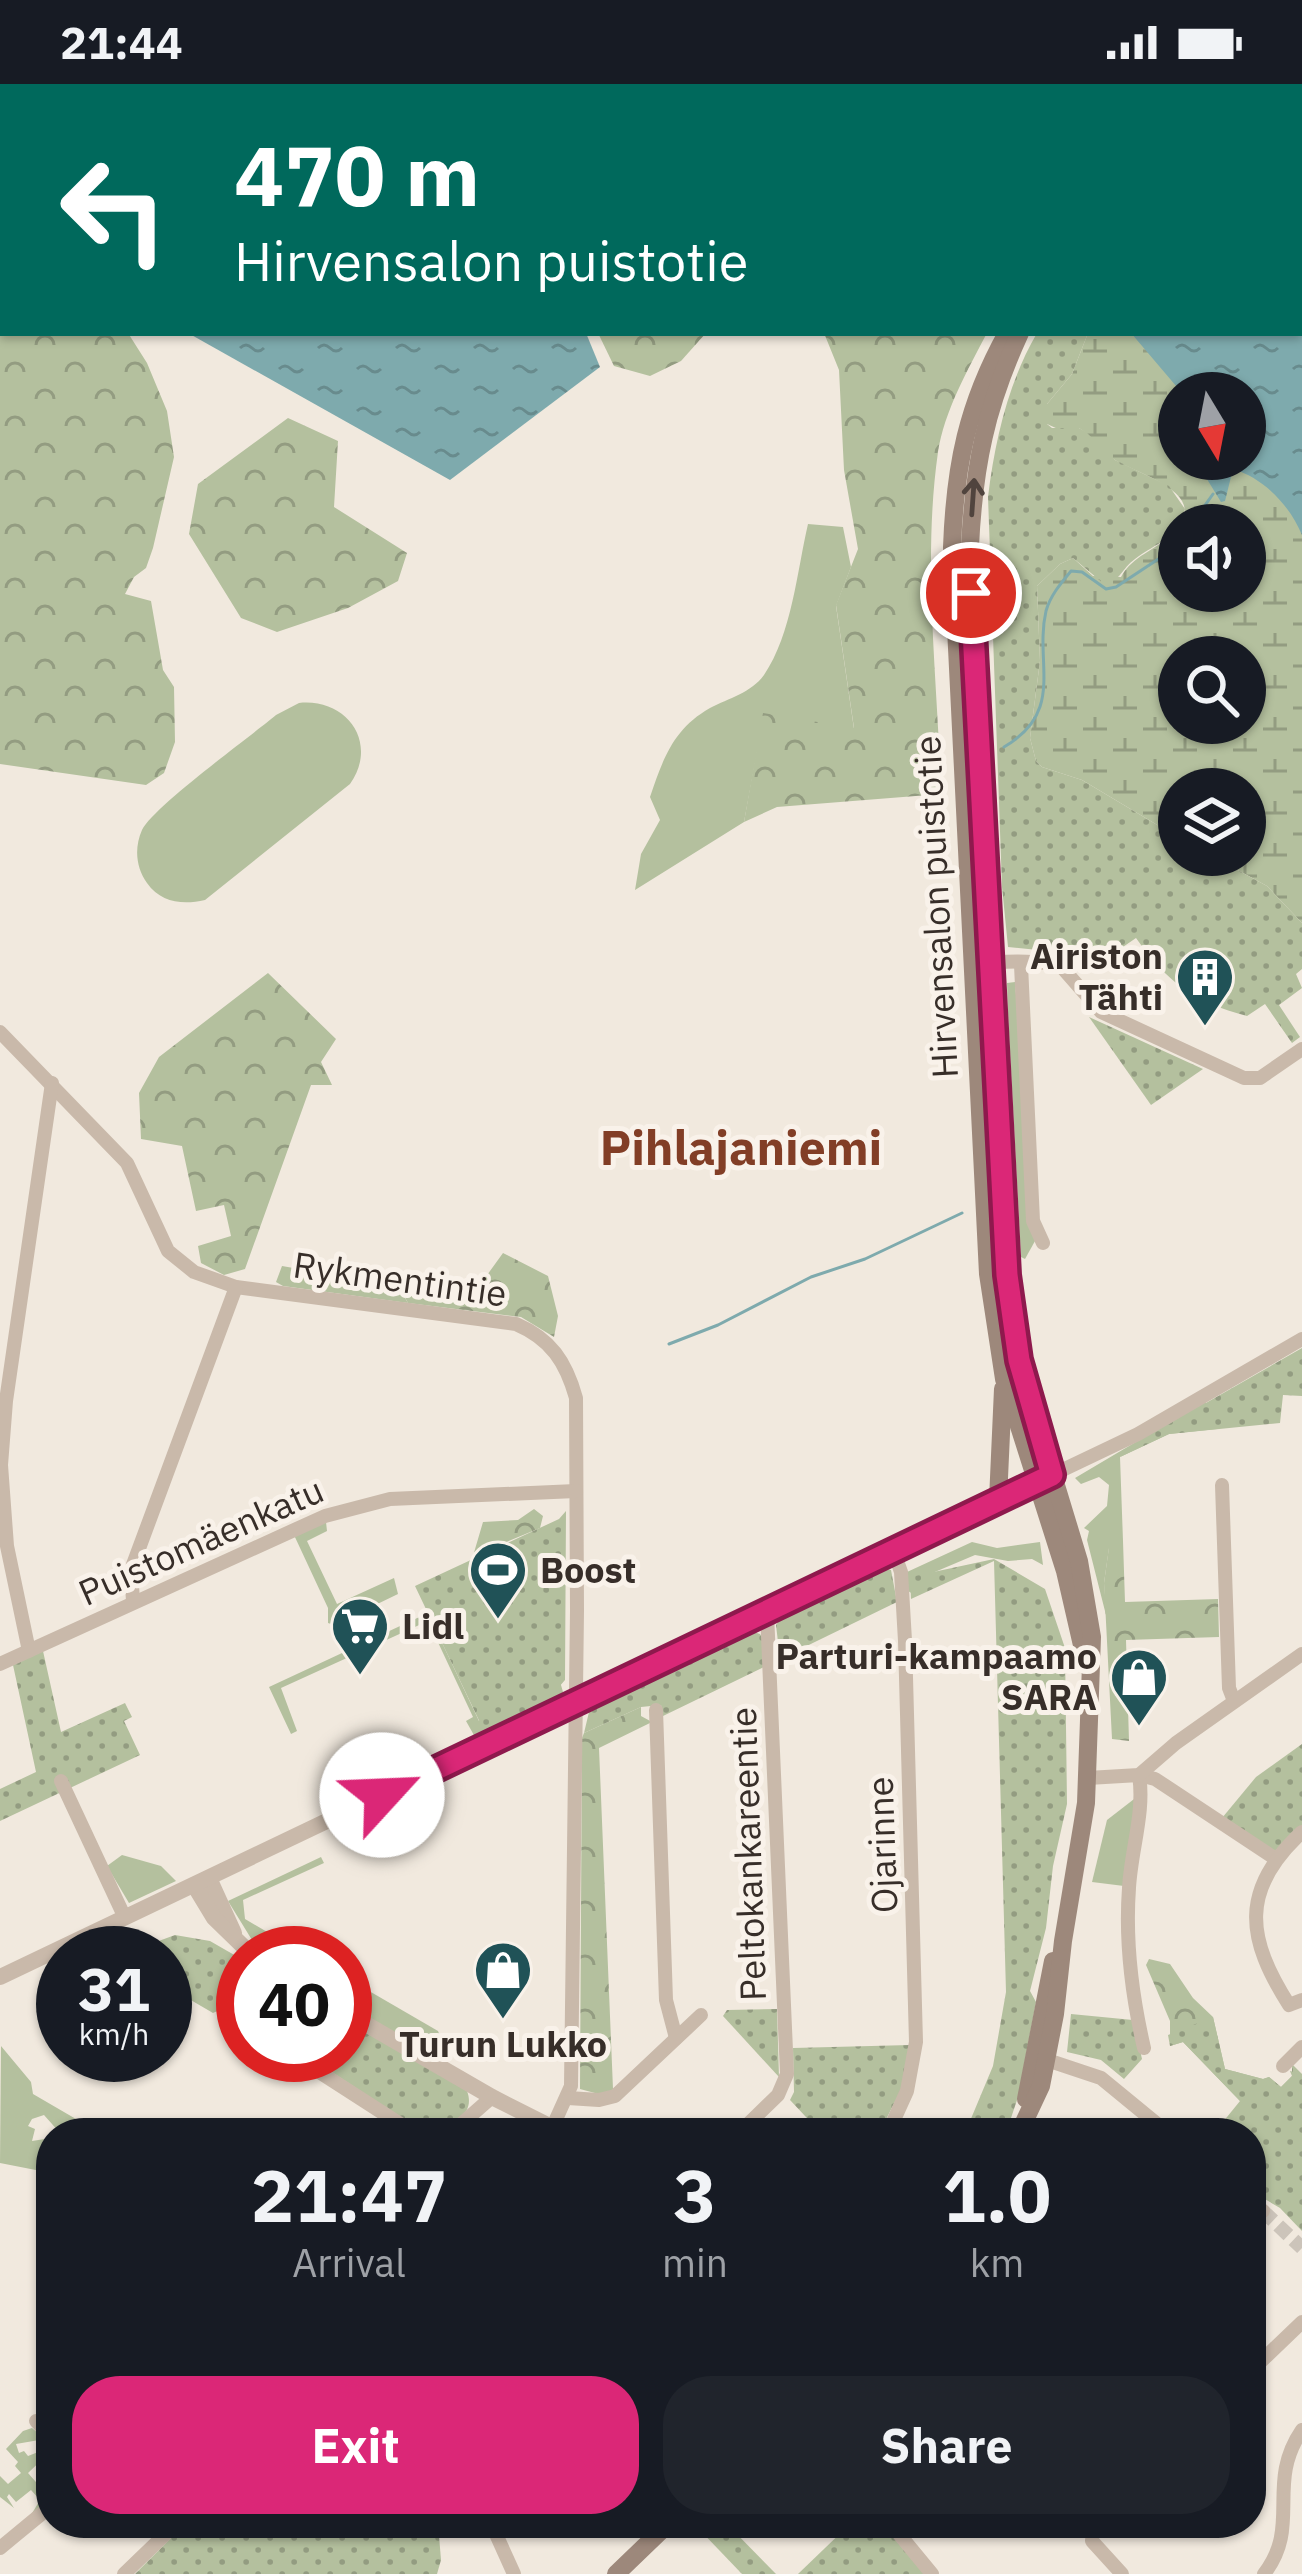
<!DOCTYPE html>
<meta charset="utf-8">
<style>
body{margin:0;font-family:"IBM Plex Sans",sans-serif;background:#20242c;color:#f1f3f6;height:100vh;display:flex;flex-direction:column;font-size:45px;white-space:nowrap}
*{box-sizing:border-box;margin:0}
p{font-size:39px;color:#9ea1a6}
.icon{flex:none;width:66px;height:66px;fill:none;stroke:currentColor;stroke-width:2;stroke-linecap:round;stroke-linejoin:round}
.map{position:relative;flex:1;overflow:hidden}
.side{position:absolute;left:36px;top:2034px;width:1230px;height:420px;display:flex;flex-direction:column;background:#171b24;border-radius:48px;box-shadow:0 3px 9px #0004}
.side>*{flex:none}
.top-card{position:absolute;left:0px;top:0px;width:1302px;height:252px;box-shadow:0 3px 9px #0004;background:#00695c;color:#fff;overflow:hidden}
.needle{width:78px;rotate:170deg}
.buttons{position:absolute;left:1158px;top:288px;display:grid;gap:24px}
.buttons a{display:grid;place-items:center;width:108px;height:108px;border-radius:50%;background:#171b24;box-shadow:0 3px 9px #0004;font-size:60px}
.speed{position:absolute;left:36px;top:1842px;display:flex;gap:24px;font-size:60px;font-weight:700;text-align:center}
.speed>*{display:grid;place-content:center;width:156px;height:156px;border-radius:50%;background:#171b24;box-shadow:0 3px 9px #0004;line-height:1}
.speed small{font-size:30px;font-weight:400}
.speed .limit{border:18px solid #d22;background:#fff;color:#111}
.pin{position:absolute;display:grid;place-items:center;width:102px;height:102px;color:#fff;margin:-51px;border:6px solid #fff;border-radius:50%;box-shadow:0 3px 12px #0007}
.me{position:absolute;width:132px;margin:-66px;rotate:65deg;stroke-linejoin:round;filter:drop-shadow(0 0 9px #0008)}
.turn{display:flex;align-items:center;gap:42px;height:252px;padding:0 36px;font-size:54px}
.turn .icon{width:156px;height:156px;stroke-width:2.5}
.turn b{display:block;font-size:84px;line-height:102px}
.eta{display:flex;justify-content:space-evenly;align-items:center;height:204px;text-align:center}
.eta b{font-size:72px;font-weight:700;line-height:84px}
.button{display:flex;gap:24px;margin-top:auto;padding:24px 36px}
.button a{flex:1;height:138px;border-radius:48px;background:#db2777;color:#fff;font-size:48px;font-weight:700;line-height:138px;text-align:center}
.button a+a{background:#20242c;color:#f1f3f6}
.status{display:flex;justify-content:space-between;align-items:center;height:84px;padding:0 60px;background:#171b24;direction:ltr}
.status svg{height:33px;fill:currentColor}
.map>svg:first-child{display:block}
</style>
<div class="status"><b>21:44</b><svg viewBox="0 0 49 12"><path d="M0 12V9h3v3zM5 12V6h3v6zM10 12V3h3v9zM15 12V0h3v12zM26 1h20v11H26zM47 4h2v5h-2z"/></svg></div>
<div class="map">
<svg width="1302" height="2490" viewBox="0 0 1302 2490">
<defs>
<pattern id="forest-crowns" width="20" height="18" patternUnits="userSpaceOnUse" patternTransform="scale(3)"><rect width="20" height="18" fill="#b4c09e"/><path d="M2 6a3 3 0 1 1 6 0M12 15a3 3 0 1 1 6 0" fill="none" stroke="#939c81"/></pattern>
<pattern id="wetland-marsh" width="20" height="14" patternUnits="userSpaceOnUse" patternTransform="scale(3)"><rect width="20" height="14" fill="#b4c09e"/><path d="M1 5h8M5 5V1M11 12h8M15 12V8" fill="none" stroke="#939c81"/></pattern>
<pattern id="park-dots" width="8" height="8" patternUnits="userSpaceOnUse" patternTransform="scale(3)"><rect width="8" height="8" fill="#b4c09e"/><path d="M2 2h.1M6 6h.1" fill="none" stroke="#939c81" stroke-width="1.8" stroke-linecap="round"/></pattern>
<pattern id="water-ripples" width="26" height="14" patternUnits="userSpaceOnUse" patternTransform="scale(3)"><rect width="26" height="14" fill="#7eaaad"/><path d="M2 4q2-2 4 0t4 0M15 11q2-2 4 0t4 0" fill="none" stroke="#688b8d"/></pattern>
</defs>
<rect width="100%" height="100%" fill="#f1e9de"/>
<!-- grass -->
<g fill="#b4c09e">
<path d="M 808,440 L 843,443 L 851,483 L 836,522 L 854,645 L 764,630 L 744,738 L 635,806 L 641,770 L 660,736 L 650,713 C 663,675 673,645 710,624 C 729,614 751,609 764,591 C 792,550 797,487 808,440 Z"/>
<path d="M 299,619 C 347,614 379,659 350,700 L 205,816 C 183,821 161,819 147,799 C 136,784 134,764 142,746 C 154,722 250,653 276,631 Z"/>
<path d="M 1015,898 L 1035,1157 L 1025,1175 L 1021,1173 L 1008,929 L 1007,899 Z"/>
<path d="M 282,1182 L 408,1204 L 402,1209 L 408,1219 L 283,1202 L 276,1198 Z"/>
<path d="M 1205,1317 L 1217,1345 L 1169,1350 L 1120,1373 L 1123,1457 L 1109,1464 L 1104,1499 L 1107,1535 L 1087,1456 L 1089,1447 L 1084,1444 L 1107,1422 L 1109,1401 L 1099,1393 L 1081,1400 L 1075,1394 Z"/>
<path d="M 326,1438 L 327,1447 L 307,1457 L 337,1520 L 394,1494 L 398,1510 L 334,1541 L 328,1539 L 328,1524 L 294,1451 Z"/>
<path d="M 972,1458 L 997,1464 L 1040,1458 L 1043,1481 L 1032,1475 L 1008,1477 L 975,1471 L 923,1493 L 913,1510 L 908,1507 L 907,1488 Z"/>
<path d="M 428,1529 L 479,1637 L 559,1594 L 563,1608 L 557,1615 L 475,1653 L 466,1637 L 473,1633 L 428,1537 L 281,1604 L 297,1647 L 291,1650 L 269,1603 Z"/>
<path d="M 1138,1712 L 1124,1802 L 1092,1798 L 1107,1736 Z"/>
<path d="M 122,1771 L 161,1782 L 176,1797 L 129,1819 L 107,1782 Z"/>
<path d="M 321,1773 L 324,1779 L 243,1816 L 245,1835 L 303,1869 L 260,1869 L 228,1817 Z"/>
<path d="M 345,1893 L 438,1947 L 448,1971 L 441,1974 L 345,1921 Z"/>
<path d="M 1,1962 L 31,1998 L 33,2010 L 100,2049 L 60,2049 L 44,2031 L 32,2035 L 28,2042 L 35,2045 L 32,2057 L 51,2054 L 51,2089 L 0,2079 Z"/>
<path d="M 32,2344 L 45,2355 L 16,2360 L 19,2369 L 24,2367 L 28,2372 L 51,2363 L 51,2367 L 28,2389 L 50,2414 L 31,2431 L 40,2416 L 31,2406 L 16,2418 L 9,2410 L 7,2413 L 14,2424 L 0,2413 L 0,2392 L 8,2400 L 21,2389 L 15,2382 L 18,2378 L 6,2365 L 23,2347 Z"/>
</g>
<!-- forest -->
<g fill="url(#forest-crowns)">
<path d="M 0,109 L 3,249 L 128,249 L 147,279 L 167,327 L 174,373 L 153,464 L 146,484 L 134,493 L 125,510 L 151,517 L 163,586 L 174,603 L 175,658 L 164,689 L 146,701 L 0,680 Z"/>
<path d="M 598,249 L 706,249 L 681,277 L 650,292 L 614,282 Z"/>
<path d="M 824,249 L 987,249 C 968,285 944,328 938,368 C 922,480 938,598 941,710 L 777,723 L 744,738 L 763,629 L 854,644 L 836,521 L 858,465 L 844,386 L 839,286 Z"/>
<path d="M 288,334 L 338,357 L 334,423 L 407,469 L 398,497 L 348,524 L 277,548 L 241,534 L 189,450 L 198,400 Z"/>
<path d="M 268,889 L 336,955 L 321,978 L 332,1001 L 311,1001 L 245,1185 L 224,1191 L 201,1179 L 198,1162 L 231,1152 L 224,1121 L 196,1127 L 182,1062 L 141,1055 L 139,1009 L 159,973 Z"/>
<path d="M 503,1169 L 548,1192 L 558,1232 L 554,1253 L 521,1233 L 408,1219 L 402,1208 L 408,1204 L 477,1205 Z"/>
<path d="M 534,1425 L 543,1432 L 540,1444 L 473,1472 L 483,1438 L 518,1436 Z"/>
<path d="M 1116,1457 L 1123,1457 L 1125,1518 L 1218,1515 L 1219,1553 L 1126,1556 L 1129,1657 L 1112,1655 L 1104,1499 L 1109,1463 Z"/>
<path d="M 641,1623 L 641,1632 L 652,1638 L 599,1664 L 613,2005 L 606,2012 L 580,2005 L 582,1654 L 584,1649 Z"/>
<path d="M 1149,1875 L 1170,1880 L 1193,1914 L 1213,1933 L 1225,1985 L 1263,1995 L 1269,1993 L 1281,2003 L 1292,1992 L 1290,1987 L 1302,1990 L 1251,2049 L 1236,2037 L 1241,2018 L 1183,1958 L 1170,1962 L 1170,1937 L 1146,1881 Z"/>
</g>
<!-- wetland -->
<path fill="url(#wetland-marsh)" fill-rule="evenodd" d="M 1088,249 L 1181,249 L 1238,309 L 1179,309 L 1179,375 L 1245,375 L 1302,393 L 1302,839 L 1267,802 L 1210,771 L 1245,771 L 1245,705 L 1179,705 L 1179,754 L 1082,696 L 1042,683 L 1036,677 L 1030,654 L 1040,577 L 1037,502 L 1060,480 L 1073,474 L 1093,492 L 1121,493 C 1133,471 1155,467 1172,450 C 1215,410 1139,391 1115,376 C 1101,367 1093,353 1079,344 L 1058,345 L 1047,340 L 1047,320 L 1072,290 ZM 1179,441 L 1245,441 L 1245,507 L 1179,507 ZM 1179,573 L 1245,573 L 1245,639 L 1179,639 Z"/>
<!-- park -->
<g fill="url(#park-dots)">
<path d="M 1037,249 L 1088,249 L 1072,290 L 1047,320 L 1047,340 L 1052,344 L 1079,344 L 1086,348 L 1115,376 L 1169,402 L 1185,425 C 1177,456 1157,458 1135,475 C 1121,485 1122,496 1104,500 L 1073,474 L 1060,480 L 1037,502 L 1040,577 L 1030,654 L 1036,677 L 1042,683 L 1082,696 L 1179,754 L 1179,771 L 1210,771 L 1267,802 L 1302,839 L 1302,885 L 1296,890 L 1302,904 L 1279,921 L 1300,953 L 1292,959 L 1265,920 L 1247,932 C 1194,918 1168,899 1136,854 L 1085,889 L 1067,869 L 1008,863 L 1002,803 L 988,413 C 995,356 1008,299 1037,249 Z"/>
<path d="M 1089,933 L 1203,985 L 1151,1021 Z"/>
<path d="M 1302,1264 L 1302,1312 L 1283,1311 L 1280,1339 L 1169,1350 L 1120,1373 L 1127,1364 Z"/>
<path d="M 566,1427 L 565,1596 C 545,1621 514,1636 485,1649 L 415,1502 L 559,1435 Z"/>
<path d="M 994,1475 L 1045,1505 L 1065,1564 L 1067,1720 L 1053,1782 L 1046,1844 L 1030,1907 L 1036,1918 L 1018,2013 L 1006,2049 L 965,2049 L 993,1982 L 1006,1908 L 994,1477 L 911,1515 L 910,1493 Z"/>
<path d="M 882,1484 L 891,1486 L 897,1518 L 780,1575 L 776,1541 L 784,1529 Z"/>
<path d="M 748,1546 L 760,1550 L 766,1560 L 766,1582 L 663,1632 L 661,1621 L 641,1623 L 584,1649 L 589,1628 L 605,1616 Z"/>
<path d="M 43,1567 L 61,1648 L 125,1619 L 132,1633 L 124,1637 L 140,1671 L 0,1737 L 0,1705 L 36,1688 L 13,1581 Z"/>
<path d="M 1302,1660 L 1302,1742 L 1273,1769 L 1222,1734 L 1256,1693 Z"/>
<path d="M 175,1851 L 210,1857 L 243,1876 L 243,1931 L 224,1924 L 213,1929 L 165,1901 L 165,1869 L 126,1869 Z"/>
<path d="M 777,1925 L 779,1993 L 723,1932 L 727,1926 Z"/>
<path d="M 1071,1930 L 1133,1936 L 1142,1975 L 1124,1995 L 1101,1976 L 1067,1968 Z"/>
<path d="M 1213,1933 L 1225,1985 L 1263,1995 L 1269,1993 L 1281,2003 L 1292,1992 L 1292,1980 L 1302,1990 L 1302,2147 L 1280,2124 L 1251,2107 L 1251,2049 L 1214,2049 L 1240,2017 L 1183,1958 L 1170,1962 L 1168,1951 Z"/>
<path d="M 345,1935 L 467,2007 C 475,2028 457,2037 442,2049 L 424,2049 L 306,1971 L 345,1971 Z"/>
<path d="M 910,1961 L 901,2006 L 879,2049 L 821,2049 L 790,2016 L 794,2008 L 793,1964 Z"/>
<path d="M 186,2439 L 438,2439 L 441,2476 L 437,2490 L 135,2490 Z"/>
<path d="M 699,2439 L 726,2439 L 776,2490 L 742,2490 L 696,2442 Z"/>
<path d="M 851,2439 L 881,2439 L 925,2490 L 798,2490 Z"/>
</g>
<!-- water -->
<g fill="url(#water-ripples)">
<path d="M 0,0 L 1302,0 L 1302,451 C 1289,420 1263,394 1233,385 L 1225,417 L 1221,418 L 1202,387 L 1203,375 L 1245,375 L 1245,309 L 1182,309 L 1131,249 L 1299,249 L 1299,3 L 3,3 L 3,72 Z"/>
<path d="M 188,249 L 586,249 L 600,283 L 450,396 Z"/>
</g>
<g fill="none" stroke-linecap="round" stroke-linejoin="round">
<!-- stream -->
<g stroke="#7eaaad" stroke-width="3">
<path d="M 1191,441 L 1213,410"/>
<path d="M 1004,663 C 1066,627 1034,579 1046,527 C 1050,512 1061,499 1071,487 L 1082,488 L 1106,505 L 1116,503 L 1169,468 L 1179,456"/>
<path d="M 669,1260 L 718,1241 L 811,1193 L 865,1175 L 962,1129"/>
</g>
<!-- ferry -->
<g stroke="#205257" stroke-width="3" stroke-dasharray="15 12" stroke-linecap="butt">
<path d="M 1080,0 L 1086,3"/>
<path d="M 1299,117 L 1302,118"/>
</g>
<!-- minor-tunnel -->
<path stroke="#ccc4ba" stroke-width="14" stroke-dasharray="14 7" stroke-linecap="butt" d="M 1263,2127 L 1302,2164"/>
<!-- minor -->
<g stroke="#c9b9aa" stroke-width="14">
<path d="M 1021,881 L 1033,1137 L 1043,1159"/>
<path d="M 983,882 C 1000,875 1040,878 1059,880 L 1101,928 L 1244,994 L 1260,994 L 1302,965"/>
<path d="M 0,948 L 127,1079 L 168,1167 L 194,1188 L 236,1203 L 516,1240 C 551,1255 566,1278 576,1314 L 577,1527 L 571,2002 L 553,2042"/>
<path d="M 1052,1391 L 1138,1350 L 1302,1255"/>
<path d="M 1222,1401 L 1229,1604 L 1234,1617"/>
<path d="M 133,1517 L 131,1486 L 236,1203"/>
<path d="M 29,1567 L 7,1462 L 1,1381 L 6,1317 L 52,999"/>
<path d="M 0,1580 L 325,1432 L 390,1415 L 576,1407"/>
<path d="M 656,1626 L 666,1916 L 676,1954"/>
<path d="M 1139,1691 C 1145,1728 1131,1766 1129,1804 C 1125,1858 1132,1912 1144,1964"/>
<path d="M 1139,1691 L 1155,1695 L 1276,1775"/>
<path d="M 1088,1694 L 1139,1691 L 1176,1659 L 1302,1570"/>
<path d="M 61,1697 L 125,1834"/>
<path d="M 1302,1748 C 1239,1806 1247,1855 1289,1921 L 1302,1916"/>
<path d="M 293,1971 L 414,2049"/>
<path d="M 1041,1974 L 1101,1994 L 1168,2049"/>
<path d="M 1283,1982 L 1302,1963"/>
<path d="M 568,2014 L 599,2016 L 615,2012 L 701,1931"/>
<path d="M 226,2046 L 231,2049"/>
<path d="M 451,2049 L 492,2013"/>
<path d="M 739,2049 L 778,2011 L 787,1990 L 767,1529"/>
<path d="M 888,2049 L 907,2007 L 916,1958 L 905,1557 L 901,1488 L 894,1468"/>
<path d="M 1251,2117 L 1263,2127"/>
<path d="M 1251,2287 L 1302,2238"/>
<path d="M 36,2337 L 51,2353"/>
<path d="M 491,2439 L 514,2490"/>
<path d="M 890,2439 L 932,2490"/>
<path d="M 1094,2439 L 1092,2457 L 1122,2490"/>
<path d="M 0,2464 L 51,2422"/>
<path d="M 124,2490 L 177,2439"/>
<path d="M 1264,2490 C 1302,2441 1265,2400 1302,2346"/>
</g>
<!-- tertiary -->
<g stroke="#c9b9aa" stroke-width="16">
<path d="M 209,1794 L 234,1849"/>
<path d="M 194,1801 L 214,1834 L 250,1869"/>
<path d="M 0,1893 L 1037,1398"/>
<path d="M 345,1928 L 492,2013 L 563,2049"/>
</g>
<!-- secondary -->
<g stroke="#9d887b" stroke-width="18">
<path d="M 1159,3 L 1160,0"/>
<path d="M 1007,249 C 967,321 955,382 952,463 L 988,1190 L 1004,1295 L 1065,1487 L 1084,1570"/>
<path d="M 998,1416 L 1003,1305"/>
<path d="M 1026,2015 L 1053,1877"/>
<path d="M 1019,2049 L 1041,2002 L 1055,1930 L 1063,1857 L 1086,1719 L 1092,1553 L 1079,1477 L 1024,1296 L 1012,1231 L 1002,1116 L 970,462 C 974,381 986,323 1020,249"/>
<path d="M 616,2490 L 669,2439"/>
</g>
</g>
<!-- one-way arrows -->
<defs><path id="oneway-shaft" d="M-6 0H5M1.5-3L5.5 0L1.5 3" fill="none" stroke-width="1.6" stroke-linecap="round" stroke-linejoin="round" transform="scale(3)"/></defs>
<use stroke="#50443e" href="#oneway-shaft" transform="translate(973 413) rotate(-86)"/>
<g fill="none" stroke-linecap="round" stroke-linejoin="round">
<defs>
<path id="route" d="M 382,1711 L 1052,1391 L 1019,1276 L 1007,1191 L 971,509"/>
</defs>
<!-- route casing -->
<use href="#route" stroke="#8e194d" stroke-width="30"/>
<!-- route -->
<use href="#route" stroke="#db2777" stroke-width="21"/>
</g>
<!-- icons -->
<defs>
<symbol id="building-pin" viewBox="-11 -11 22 30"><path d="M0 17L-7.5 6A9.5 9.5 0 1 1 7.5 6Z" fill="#205257" stroke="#f9f2ea"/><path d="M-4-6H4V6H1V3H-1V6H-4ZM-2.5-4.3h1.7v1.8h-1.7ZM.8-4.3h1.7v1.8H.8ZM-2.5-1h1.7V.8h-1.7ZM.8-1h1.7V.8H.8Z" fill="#fff"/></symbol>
<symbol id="stadium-pin" viewBox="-11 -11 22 30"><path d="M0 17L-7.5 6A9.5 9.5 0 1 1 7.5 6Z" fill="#205257" stroke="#f9f2ea"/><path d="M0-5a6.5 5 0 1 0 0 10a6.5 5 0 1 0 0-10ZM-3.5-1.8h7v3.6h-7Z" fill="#fff"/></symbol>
<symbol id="supermarket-pin" viewBox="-11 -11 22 30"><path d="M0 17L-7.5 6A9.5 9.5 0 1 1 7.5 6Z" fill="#205257" stroke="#f9f2ea"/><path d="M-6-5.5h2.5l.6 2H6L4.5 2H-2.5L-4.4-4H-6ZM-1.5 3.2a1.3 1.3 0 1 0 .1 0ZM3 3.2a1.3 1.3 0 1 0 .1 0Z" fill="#fff"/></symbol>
<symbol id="shop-pin" viewBox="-11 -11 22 30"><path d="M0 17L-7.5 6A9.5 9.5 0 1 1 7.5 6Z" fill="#205257" stroke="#f9f2ea"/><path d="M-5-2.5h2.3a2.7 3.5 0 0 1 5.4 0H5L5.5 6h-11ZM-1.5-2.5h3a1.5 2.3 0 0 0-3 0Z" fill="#fff"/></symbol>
</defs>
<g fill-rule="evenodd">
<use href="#building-pin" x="1172" y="860" width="66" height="90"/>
<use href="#stadium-pin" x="465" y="1453" width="66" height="90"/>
<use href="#supermarket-pin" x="327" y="1509" width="66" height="90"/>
<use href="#shop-pin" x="1106" y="1560" width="66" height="90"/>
<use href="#shop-pin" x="470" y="1853" width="66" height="90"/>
</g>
<g text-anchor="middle" stroke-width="10" stroke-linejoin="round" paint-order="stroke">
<!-- street labels -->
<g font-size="36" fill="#372e29" stroke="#f9f2ea">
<text transform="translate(936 823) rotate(-93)" y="13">Hirvensalon puistotie</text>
<text transform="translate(400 1195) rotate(8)" y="13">Rykmentintie</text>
<text transform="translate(201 1457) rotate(-24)" y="13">Puistomäenkatu</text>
<text transform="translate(882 1761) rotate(-92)" y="13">Ojarinne</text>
<text transform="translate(748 1770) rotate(-92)" y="13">Peltokankareentie</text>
</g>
<!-- poi labels -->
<g font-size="36" font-weight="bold" fill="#372e29" stroke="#f9f2ea" text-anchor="end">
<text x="1163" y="885">Airiston<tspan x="1163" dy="41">Tähti</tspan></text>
<text x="540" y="1499" text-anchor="start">Boost</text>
<text x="402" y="1555" text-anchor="start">Lidl</text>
<text x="1097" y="1585">Parturi-kampaamo<tspan x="1097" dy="41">SARA</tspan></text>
<text x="503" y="1973" text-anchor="middle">Turun Lukko</text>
</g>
<!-- district labels -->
<g font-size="48" font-weight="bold" fill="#823e26" stroke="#f9f2ea">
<text x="741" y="1081">Pihlajaniemi</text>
</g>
</g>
</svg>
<div class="buttons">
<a><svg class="needle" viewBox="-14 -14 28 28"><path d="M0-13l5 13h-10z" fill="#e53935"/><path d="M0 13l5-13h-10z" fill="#9ea1a6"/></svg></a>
<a><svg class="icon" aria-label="sound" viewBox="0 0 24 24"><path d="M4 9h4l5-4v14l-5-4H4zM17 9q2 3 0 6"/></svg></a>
<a><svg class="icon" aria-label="search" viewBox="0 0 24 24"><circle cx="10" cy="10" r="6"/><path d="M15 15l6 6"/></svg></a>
<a><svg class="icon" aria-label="layers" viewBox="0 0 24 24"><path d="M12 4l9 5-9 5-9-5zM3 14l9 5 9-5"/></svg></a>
</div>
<div class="speed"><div>31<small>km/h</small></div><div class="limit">40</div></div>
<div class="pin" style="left:971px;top:509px;background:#d93025"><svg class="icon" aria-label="arrive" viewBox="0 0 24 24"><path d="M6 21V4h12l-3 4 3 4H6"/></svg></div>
<svg class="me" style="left:382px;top:1711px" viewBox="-20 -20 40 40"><circle r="19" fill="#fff"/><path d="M0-13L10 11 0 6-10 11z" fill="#db2777"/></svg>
<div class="top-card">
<div class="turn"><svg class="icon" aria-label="left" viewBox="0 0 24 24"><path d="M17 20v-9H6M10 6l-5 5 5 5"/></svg><div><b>470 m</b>Hirvensalon puistotie</div></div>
</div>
<section class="side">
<div class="eta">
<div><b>21:47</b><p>Arrival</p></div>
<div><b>3</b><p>min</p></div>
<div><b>1.0</b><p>km</p></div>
</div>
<div class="button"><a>Exit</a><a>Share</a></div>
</section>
</div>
